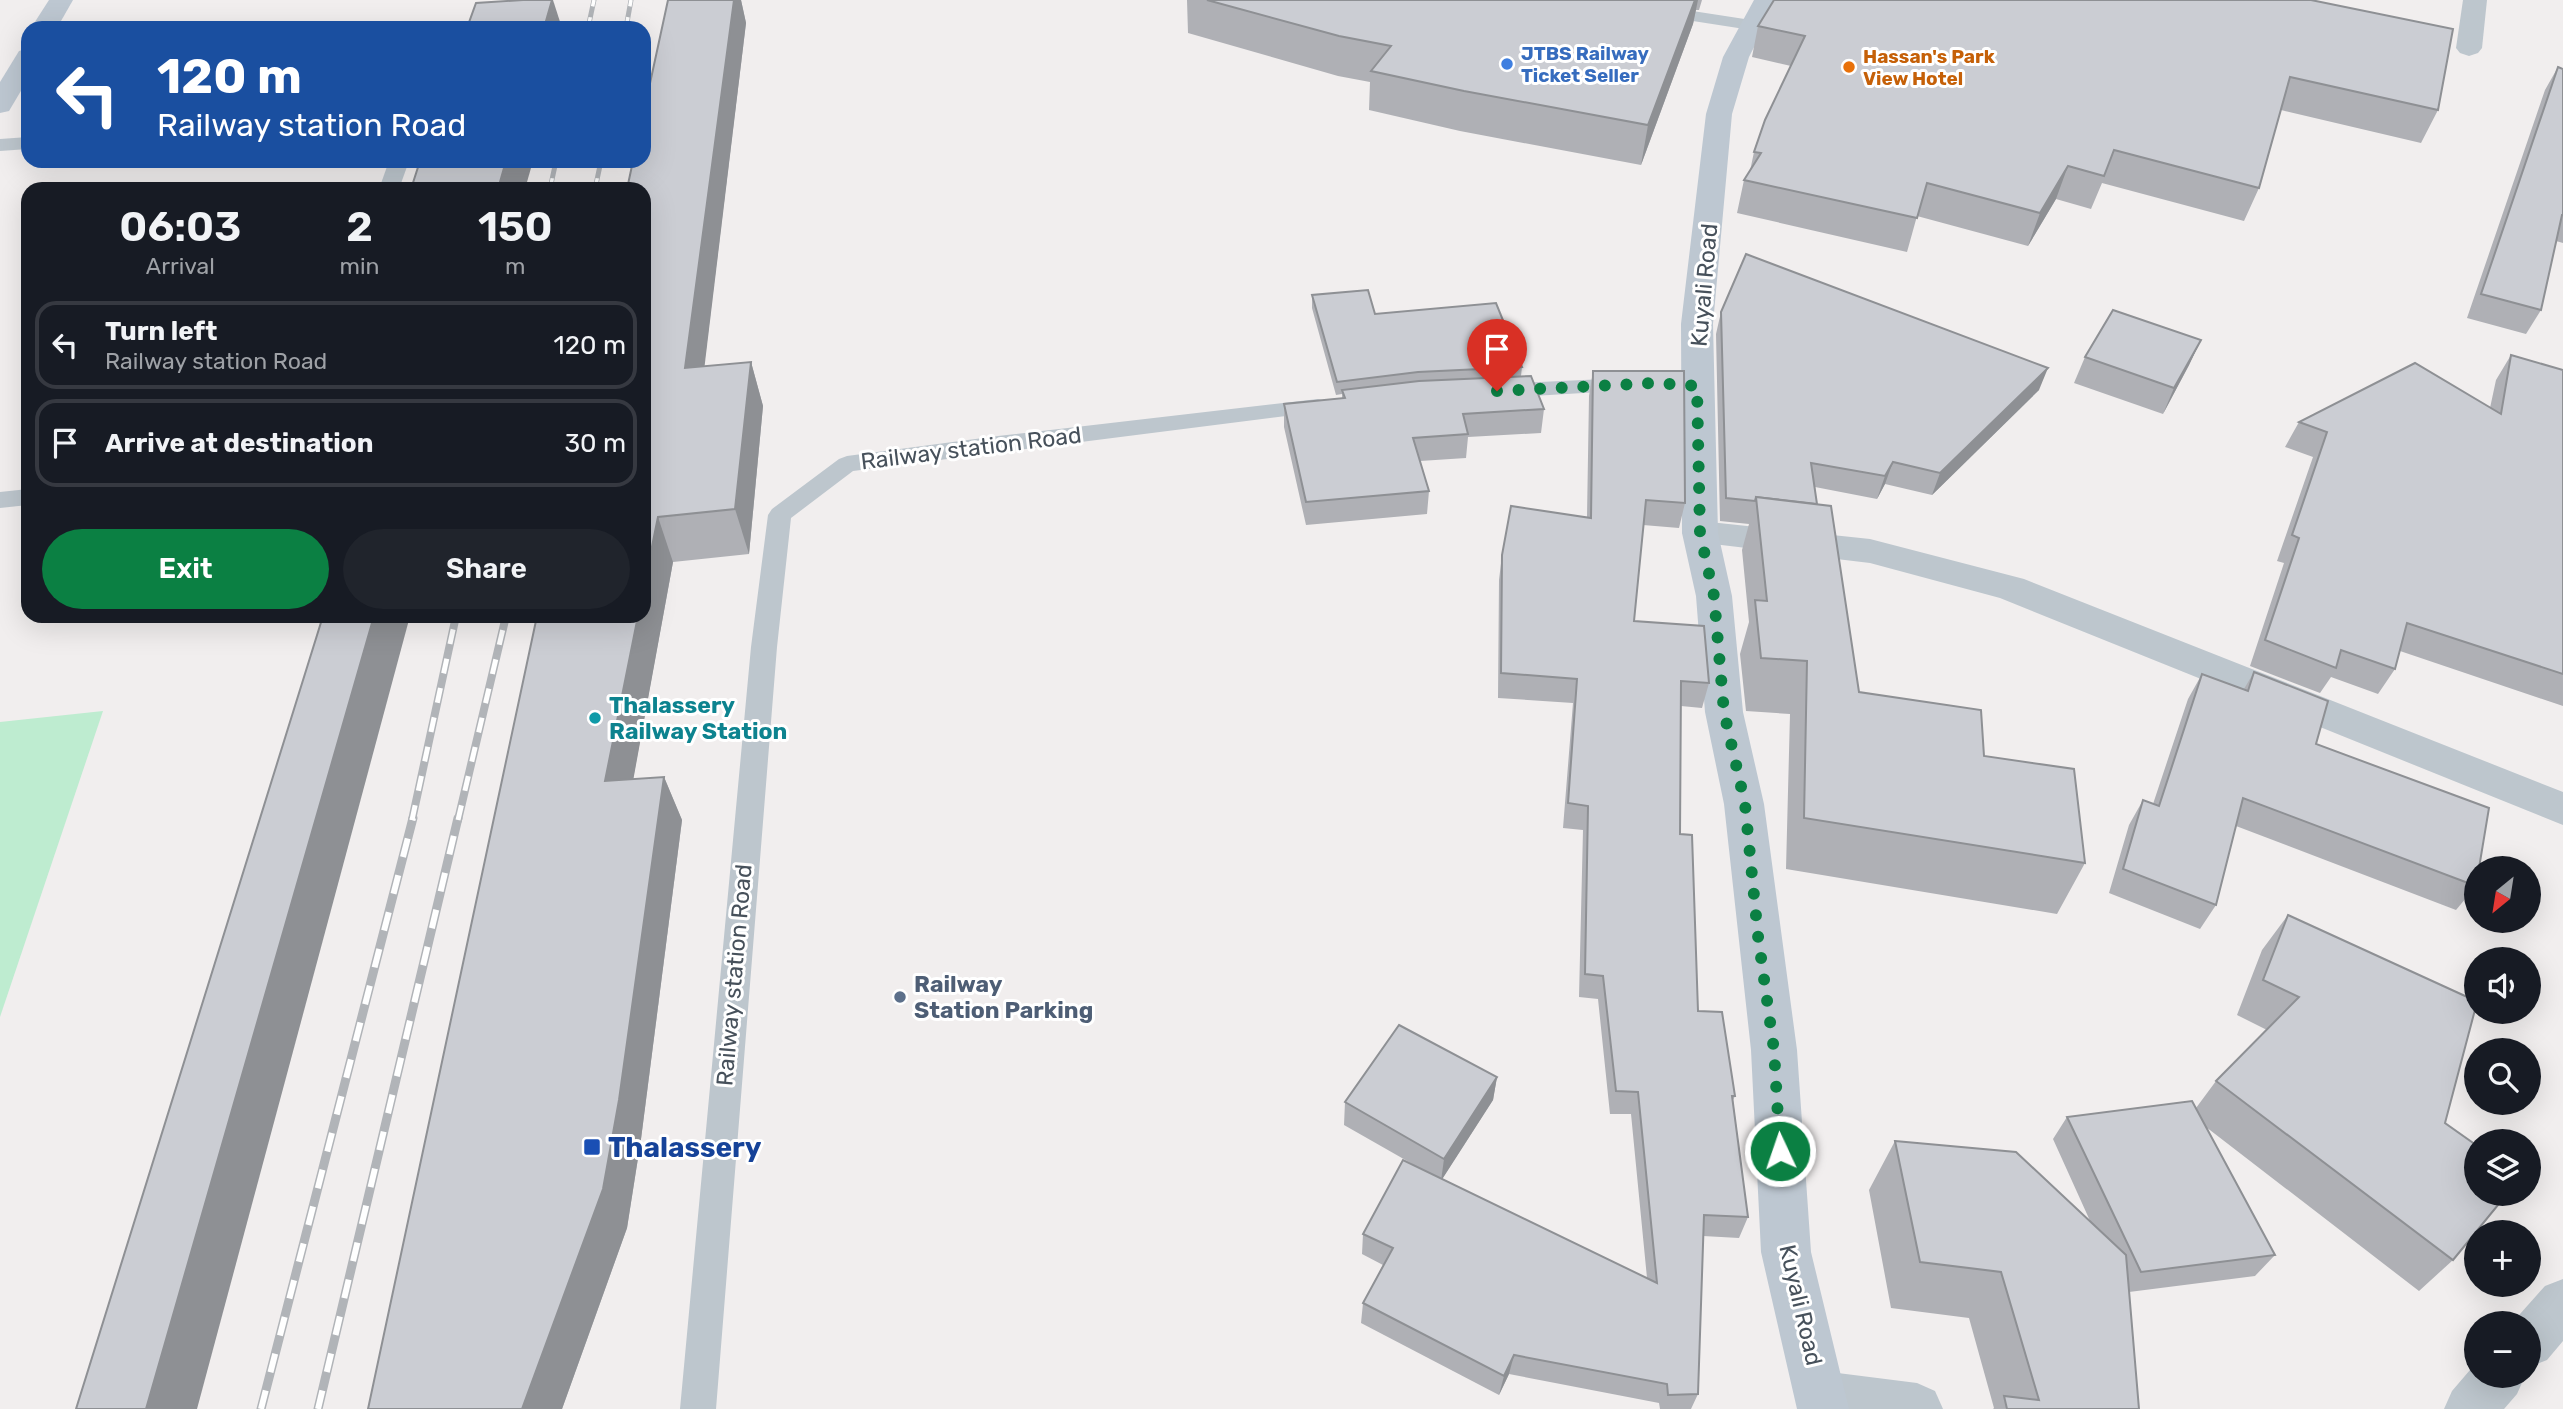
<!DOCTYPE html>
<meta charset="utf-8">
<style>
body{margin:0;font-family:Rubik,sans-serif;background:#20242c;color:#f1f3f6;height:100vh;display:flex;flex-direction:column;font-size:26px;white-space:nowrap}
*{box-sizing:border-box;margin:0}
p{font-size:23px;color:#9ea1a6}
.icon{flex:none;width:38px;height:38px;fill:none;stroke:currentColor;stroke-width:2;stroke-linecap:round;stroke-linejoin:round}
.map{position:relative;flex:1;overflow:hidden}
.drawer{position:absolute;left:21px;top:182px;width:630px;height:441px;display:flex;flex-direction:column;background:#171b24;border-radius:21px;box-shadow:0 7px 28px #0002}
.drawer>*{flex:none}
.top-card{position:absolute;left:21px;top:21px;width:630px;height:147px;border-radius:21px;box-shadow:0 7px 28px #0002;background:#1a4fa0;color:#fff;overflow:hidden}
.needle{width:46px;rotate:210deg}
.buttons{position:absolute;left:2464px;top:856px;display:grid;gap:14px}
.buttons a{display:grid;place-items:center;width:77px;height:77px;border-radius:50%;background:#171b24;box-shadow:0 7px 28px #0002;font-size:35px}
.pin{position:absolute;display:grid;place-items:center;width:60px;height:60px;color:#fff;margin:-72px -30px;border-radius:50% 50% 50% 0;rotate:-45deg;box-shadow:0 0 7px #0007}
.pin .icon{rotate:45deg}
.me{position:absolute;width:77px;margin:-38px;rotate:357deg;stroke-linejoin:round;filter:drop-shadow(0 0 5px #0008)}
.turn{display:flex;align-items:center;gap:24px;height:147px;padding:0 21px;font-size:32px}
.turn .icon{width:91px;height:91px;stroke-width:2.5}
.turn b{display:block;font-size:49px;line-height:60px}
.eta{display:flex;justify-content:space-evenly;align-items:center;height:119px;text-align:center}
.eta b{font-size:42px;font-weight:600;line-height:49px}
.primary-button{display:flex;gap:14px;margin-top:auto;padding:14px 21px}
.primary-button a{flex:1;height:80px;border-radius:42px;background:#0b8043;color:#fff;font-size:28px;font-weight:600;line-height:80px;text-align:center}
.primary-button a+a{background:#20242c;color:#f1f3f6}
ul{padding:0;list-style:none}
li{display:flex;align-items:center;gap:21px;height:88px;margin:0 14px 10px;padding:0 7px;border:4px solid #363941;border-radius:21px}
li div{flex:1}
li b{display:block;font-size:26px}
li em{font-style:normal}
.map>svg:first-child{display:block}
</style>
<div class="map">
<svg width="2563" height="1409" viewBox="0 0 2563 1409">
<rect width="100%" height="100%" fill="#f1eeee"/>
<!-- green -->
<path fill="#beecd0" d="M 103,711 L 0,1017 L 0,722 Z"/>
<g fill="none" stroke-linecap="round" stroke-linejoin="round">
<!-- lane -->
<g fill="#bdc6cd" fill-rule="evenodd">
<path d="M 1660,6 L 1751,20 L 1760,25 L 1751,30 L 1654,15 L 1651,11 L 1654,7 Z"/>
<path d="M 28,137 L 28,149 L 0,151 L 0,139 Z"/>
<path d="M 389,161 L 409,161 L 399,189 L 379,189 Z"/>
<path d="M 1626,378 L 1634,380 L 1637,385 L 1634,390 L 1500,398 L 1492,396 L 1489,391 L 1492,386 L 1500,384 Z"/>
<path d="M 1318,399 L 1326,401 L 1329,406 L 1326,411 L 853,471 L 791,518 L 777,647 L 716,1409 L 680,1409 L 751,647 L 768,515 L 772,509 L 839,459 L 847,456 L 998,436 Z"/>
<path d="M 28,489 L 28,505 L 0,508 L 0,492 Z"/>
</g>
<!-- street -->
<g fill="#bdc6cd" fill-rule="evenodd">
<path d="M 2463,0 L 2487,0 L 2482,48 L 2478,53 L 2469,56 L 2460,53 L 2456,48 Z"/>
<path d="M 1700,521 L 1870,539 L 2024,579 L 2563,792 L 2563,825 L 2000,598 L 1870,563 L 1688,541 L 1682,533 L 1688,525 Z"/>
<path d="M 2563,1279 L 2563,1341 L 2547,1360 L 2529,1367 L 2529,1323 L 2512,1323 L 2545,1286 Z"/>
<path d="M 2476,1363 L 2476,1376 L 2525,1376 L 2517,1394 L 2504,1409 L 2444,1409 L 2452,1391 Z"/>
<path d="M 1822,1371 L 1917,1383 L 1935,1391 L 1943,1409 L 1801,1409 L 1796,1397 L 1804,1379 Z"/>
</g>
<!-- secondary -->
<g fill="#bdc7d1" fill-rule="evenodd">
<path d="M 49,0 L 73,0 L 57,28 L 31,28 Z"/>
<path d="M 1754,0 L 1778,0 L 1749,57 L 1732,114 L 1713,324 L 1718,533 L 1732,596 L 1743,712 L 1764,804 L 1797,1050 L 1811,1252 L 1849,1409 L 1797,1409 L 1761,1252 L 1751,1050 L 1724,804 L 1705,712 L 1696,596 L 1682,533 L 1681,324 L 1706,114 L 1723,57 Z"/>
<path d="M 28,48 L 28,79 L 9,111 L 0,113 L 0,82 L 19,51 Z"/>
</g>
<defs>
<g id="rail-far2">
<path d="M 588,28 L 594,0"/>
<path d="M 626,28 L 631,0"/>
<path d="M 550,189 L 556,161"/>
<path d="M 595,189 L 601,161"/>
</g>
<g id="rail-far1">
<path d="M 412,820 L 456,616"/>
<path d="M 458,820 L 506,616"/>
</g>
<g id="rail">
<path d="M 261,1409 L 413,818"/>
<path d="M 318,1409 L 458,818"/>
</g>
</defs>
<!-- rail-far2 casing -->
<use href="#rail-far2" stroke="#b1b4b8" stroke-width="5"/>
<!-- rail-far1 casing -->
<use href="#rail-far1" stroke="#b1b4b8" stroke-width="8"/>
<!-- rail casing -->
<use href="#rail" stroke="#b1b4b8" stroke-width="9"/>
<!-- rail-far2 -->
<use href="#rail-far2" stroke="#fff" stroke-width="3.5" stroke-dasharray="11" stroke-linecap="butt"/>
<!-- rail-far1 -->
<use href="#rail-far1" stroke="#fff" stroke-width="5" stroke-dasharray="15" stroke-linecap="butt"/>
<!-- rail -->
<use href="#rail" stroke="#fff" stroke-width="6" stroke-dasharray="19" stroke-linecap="butt"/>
</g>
<!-- wall -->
<g fill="#afb0b5">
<path d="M 668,0 L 741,0 L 746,23 L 704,366 L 751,362 L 763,406 L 749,554 L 673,562 L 633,779 L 664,777 L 682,820 L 641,1139 L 627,1228 L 562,1409 L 368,1409 Z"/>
<path d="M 1187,0 L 1702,0 L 1699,10 L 1696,10 L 1693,24 L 1641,165 L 1460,131 L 1369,110 L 1370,82 L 1338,76 L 1188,33 Z"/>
<path d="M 2311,0 L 2438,110 L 2421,143 L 2281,110 L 2259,188 L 2244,221 L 2102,183 L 2091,209 L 2056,199 L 2028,246 L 1917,216 L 1907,252 L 1737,213 L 1744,180 L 1750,171 L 1754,152 L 1791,66 L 1752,57 L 1758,26 Z"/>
<path d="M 2558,67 L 2563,69 L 2563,243 L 2556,241 L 2541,310 L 2526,334 L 2467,318 L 2545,90 Z"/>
<path d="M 1312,295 L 1375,314 L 1522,367 L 1521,376 L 1544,409 L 1541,433 L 1468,437 L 1466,458 L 1420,461 L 1429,491 L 1427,514 L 1306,525 L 1284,427 L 1284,404 L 1342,398 L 1342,394 L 1336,395 L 1312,308 Z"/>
<path d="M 1721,312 L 2039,390 L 1932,495 L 1885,484 L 1877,499 L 1815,487 L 1817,504 L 1859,692 L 1984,756 L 2085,863 L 2057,914 L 1786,869 L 1790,714 L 1746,711 L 1740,654 L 1749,622 L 1742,550 L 1749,524 L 1720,521 L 1716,334 Z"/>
<path d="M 2201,340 L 2189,365 L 2163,414 L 2074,383 L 2085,357 Z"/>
<path d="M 2511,355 L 2563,370 L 2563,706 L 2400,651 L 2395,669 L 2378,694 L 2331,677 L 2320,693 L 2250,666 L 2284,563 L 2277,561 L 2313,457 L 2285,447 L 2299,422 L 2490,408 L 2496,380 Z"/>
<path d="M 1593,371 L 1685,503 L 1679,528 L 1643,525 L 1634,621 L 1709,683 L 1702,708 L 1681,706 L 1680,834 L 1698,1011 L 1735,1096 L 1733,1100 L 1748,1217 L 1739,1238 L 1703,1236 L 1698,1394 L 1691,1409 L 1660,1409 L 1659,1403 L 1509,1374 L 1499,1395 L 1361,1323 L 1363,1303 L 1383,1265 L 1362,1254 L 1363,1234 L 1423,1170 L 1344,1125 L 1345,1102 L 1497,1077 L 1493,1100 L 1442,1179 L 1647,1278 L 1631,1114 L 1610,1114 L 1598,999 L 1579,997 L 1583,830 L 1563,828 L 1573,703 L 1498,698 L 1499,580 L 1502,555 L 1587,517 L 1589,396 Z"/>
<path d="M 2254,672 L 2316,744 L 2476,886 L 2456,910 L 2236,826 L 2216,905 L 2200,929 L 2109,893 L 2129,825 L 2143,800 L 2153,804 L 2188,699 L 2202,674 L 2244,689 Z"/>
<path d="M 2288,915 L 2445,1123 L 2453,1260 L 2419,1291 L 2206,1127 L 2275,1255 L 2255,1276 L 2129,1292 L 2139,1409 L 1993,1409 L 1994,1408 L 1969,1318 L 1891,1308 L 1869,1190 L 1895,1141 L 2091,1223 L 2053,1139 L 2067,1117 L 2196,1108 L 2216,1081 L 2267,1030 L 2237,1015 L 2262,950 Z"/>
</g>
<!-- shaded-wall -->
<g fill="#8e9094">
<path d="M 552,0 L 553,0 L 562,28 L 544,28 Z"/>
<path d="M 734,0 L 741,0 L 746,23 L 699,412 L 685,368 Z"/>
<path d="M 1695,0 L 1698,0 L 1693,24 L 1641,165 L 1648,125 Z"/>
<path d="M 506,161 L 533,161 L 525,189 L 498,189 Z"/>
<path d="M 2068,166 L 2056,199 L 2028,246 L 2040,213 Z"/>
<path d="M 2201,340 L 2189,365 L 2163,414 L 2174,388 Z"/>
<path d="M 751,362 L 763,406 L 749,554 L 735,509 Z"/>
<path d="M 2048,368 L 2039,390 L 1932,495 L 1940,473 Z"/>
<path d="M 1893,462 L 1885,484 L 1877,499 L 1885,476 Z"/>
<path d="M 658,517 L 673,562 L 625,825 L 605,781 L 638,616 L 644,616 L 644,586 Z"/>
<path d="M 374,616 L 410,616 L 197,1409 L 146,1409 Z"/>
<path d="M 664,777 L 682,820 L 641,1139 L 627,1228 L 562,1409 L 522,1409 Z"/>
<path d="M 1497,1077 L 1493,1100 L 1441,1181 L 1444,1159 Z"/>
<path d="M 1514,1355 L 1509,1374 L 1499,1395 L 1504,1376 Z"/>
</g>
<!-- building -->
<g fill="#cbcdd3" stroke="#8e9094" stroke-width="2">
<path d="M 523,0 L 552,0 L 544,28 L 467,28 L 476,3 Z"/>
<path d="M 668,0 L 734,0 L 685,368 L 751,362 L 735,509 L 658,517 L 644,586 L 644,189 L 627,189 L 633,161 L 644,161 L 644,111 Z"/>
<path d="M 1207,0 L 1695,0 L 1648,125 L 1464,91 L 1371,71 L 1391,46 L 1339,36 Z"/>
<path d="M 1774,0 L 2311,0 L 2453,29 L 2438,110 L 2290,77 L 2259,188 L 2114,150 L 2104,176 L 2068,166 L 2040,213 L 1927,183 L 1917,218 L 1744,180 L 1761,153 L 1754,152 L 1765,120 L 1805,36 L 1758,26 Z"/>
<path d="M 2558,67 L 2563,69 L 2563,215 L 2562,215 L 2541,310 L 2481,294 Z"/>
<path d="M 420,161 L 506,161 L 498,189 L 411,189 Z"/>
<path d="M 1746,254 L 2048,368 L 1940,473 L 1893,462 L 1885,476 L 1811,463 L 1817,504 L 1756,497 L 1755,501 L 1726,498 L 1721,312 Z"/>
<path d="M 1368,290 L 1375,314 L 1496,303 L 1522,367 L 1418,372 L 1337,382 L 1312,295 Z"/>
<path d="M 2113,310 L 2201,340 L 2174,388 L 2085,357 Z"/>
<path d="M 2511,355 L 2563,370 L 2563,674 L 2407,623 L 2395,669 L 2341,650 L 2336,668 L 2265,640 L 2299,538 L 2292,535 L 2327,432 L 2299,422 L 2415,363 L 2501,414 Z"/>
<path d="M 1593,371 L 1684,371 L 1685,503 L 1646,500 L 1634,621 L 1704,626 L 1709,683 L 1681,681 L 1680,834 L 1692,835 L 1698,1011 L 1722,1012 L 1735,1096 L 1732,1096 L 1748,1217 L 1704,1215 L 1698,1394 L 1668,1395 L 1667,1384 L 1514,1355 L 1504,1376 L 1363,1303 L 1393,1248 L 1363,1234 L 1403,1160 L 1657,1283 L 1638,1092 L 1616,1091 L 1603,976 L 1585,974 L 1588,806 L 1568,803 L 1577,679 L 1501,673 L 1502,555 L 1511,506 L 1591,518 Z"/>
<path d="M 1531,376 L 1544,409 L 1463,414 L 1468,434 L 1413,438 L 1429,491 L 1306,502 L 1284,404 L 1345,398 L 1342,390 L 1419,381 Z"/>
<path d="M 1756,497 L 1831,506 L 1859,692 L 1981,710 L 1984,756 L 2074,769 L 2085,863 L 1804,818 L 1807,661 L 1761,658 L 1755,600 L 1767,601 Z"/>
<path d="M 323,616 L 374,616 L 146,1409 L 76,1409 Z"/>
<path d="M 537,616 L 638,616 L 605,781 L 664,777 L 619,1100 L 603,1189 L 522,1409 L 368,1409 Z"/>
<path d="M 2254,672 L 2328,701 L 2316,744 L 2489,808 L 2479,868 L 2476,868 L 2476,886 L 2243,798 L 2216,905 L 2123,869 L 2143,800 L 2159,806 L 2202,674 L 2248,691 Z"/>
<path d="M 2288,915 L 2476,1001 L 2476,1006 L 2445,1123 L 2476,1145 L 2476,1194 L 2507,1194 L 2453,1260 L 2216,1081 L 2299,997 L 2263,980 Z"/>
<path d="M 1399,1025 L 1497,1077 L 1444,1159 L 1345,1102 Z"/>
<path d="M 2192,1101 L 2275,1255 L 2141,1272 L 2067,1117 Z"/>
<path d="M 1895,1141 L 2016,1152 L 2126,1255 L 2139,1409 L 2007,1409 L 2004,1396 L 2039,1400 L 2001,1272 L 1920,1262 Z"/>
</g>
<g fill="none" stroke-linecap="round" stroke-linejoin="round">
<!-- route -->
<path stroke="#0b8043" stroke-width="12" stroke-dasharray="0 21.6" d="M 1497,391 L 1655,383 L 1697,386 L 1700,533 L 1714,596 L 1724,712 L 1745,804 L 1758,936 L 1774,1050 L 1780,1151"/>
</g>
<!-- markers -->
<circle fill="#3f7fe0" stroke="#fff" stroke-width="2.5" cx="1507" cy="64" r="7"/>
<circle fill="#e8710a" stroke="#fff" stroke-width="2.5" cx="1849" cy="67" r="7"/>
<circle fill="#0f9aa8" stroke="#fff" stroke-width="2.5" cx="595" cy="718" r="7"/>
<circle fill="#5c6f8a" stroke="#fff" stroke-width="2.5" cx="900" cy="997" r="7"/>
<rect fill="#1a4fb4" stroke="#fff" stroke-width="2.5" x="583" y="1138" width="18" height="18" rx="3.5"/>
<g text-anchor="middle" stroke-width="6" stroke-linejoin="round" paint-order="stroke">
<!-- far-shop labels -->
<g font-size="19" font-weight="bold" fill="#366cbe" stroke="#fff" text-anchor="start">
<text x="1521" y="60">JTBS Railway<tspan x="1521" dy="22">Ticket Seller</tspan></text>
</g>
<!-- far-food labels -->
<g font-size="19" font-weight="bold" fill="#c56008" stroke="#fff" text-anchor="start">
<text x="1863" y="63">Hassan's Park<tspan x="1863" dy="22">View Hotel</tspan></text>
</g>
<!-- street labels -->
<g font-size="23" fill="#47515b" stroke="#fff">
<text transform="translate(1704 285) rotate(-85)" y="8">Kuyali Road</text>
<text transform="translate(971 448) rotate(-7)" y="8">Railway station Road</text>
<text transform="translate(734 975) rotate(-85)" y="8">Railway station Road</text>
<text transform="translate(1801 1305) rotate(77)" y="8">Kuyali Road</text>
</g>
<!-- culture labels -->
<g font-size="23" font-weight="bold" fill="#0d838f" stroke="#fff" text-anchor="start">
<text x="609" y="713">Thalassery<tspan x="609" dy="26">Railway Station</tspan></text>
</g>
<!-- service labels -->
<g font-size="23" font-weight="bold" fill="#4e5e75" stroke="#fff" text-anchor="start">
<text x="914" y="992">Railway<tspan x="914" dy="26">Station Parking</tspan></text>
</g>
<!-- near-transit labels -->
<g font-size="28" font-weight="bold" fill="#164399" stroke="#fff" text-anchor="start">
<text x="608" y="1157">Thalassery</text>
</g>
</g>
</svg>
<div class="buttons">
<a><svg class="needle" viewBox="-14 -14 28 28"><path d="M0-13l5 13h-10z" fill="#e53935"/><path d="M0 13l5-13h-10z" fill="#9ea1a6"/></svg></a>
<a><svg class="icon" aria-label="sound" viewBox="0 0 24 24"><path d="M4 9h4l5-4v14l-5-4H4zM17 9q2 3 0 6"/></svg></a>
<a><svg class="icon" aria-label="search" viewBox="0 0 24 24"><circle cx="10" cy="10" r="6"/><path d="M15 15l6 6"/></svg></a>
<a><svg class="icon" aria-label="layers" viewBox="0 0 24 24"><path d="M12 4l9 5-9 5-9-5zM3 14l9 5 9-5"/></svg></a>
<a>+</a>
<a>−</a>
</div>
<div class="pin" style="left:1497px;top:391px;background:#d93025"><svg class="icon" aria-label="arrive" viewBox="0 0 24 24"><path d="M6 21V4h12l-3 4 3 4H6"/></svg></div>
<svg class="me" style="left:1780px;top:1151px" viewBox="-20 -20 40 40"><circle r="17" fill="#0b8043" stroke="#fff" stroke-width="3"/><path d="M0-11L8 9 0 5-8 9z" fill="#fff"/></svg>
<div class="top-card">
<div class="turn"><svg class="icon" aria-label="left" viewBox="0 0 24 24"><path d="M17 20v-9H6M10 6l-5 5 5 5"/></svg><div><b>120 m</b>Railway station Road</div></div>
</div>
<section class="drawer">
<div class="eta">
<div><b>06:03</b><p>Arrival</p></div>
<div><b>2</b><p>min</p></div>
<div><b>150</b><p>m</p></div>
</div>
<ul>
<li><svg class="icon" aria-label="left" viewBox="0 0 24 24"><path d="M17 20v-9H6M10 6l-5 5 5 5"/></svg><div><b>Turn left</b><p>Railway station Road</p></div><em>120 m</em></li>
<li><svg class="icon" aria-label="arrive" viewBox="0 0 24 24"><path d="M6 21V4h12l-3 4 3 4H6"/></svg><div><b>Arrive at destination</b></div><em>30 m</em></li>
</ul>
<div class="primary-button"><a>Exit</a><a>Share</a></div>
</section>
</div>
